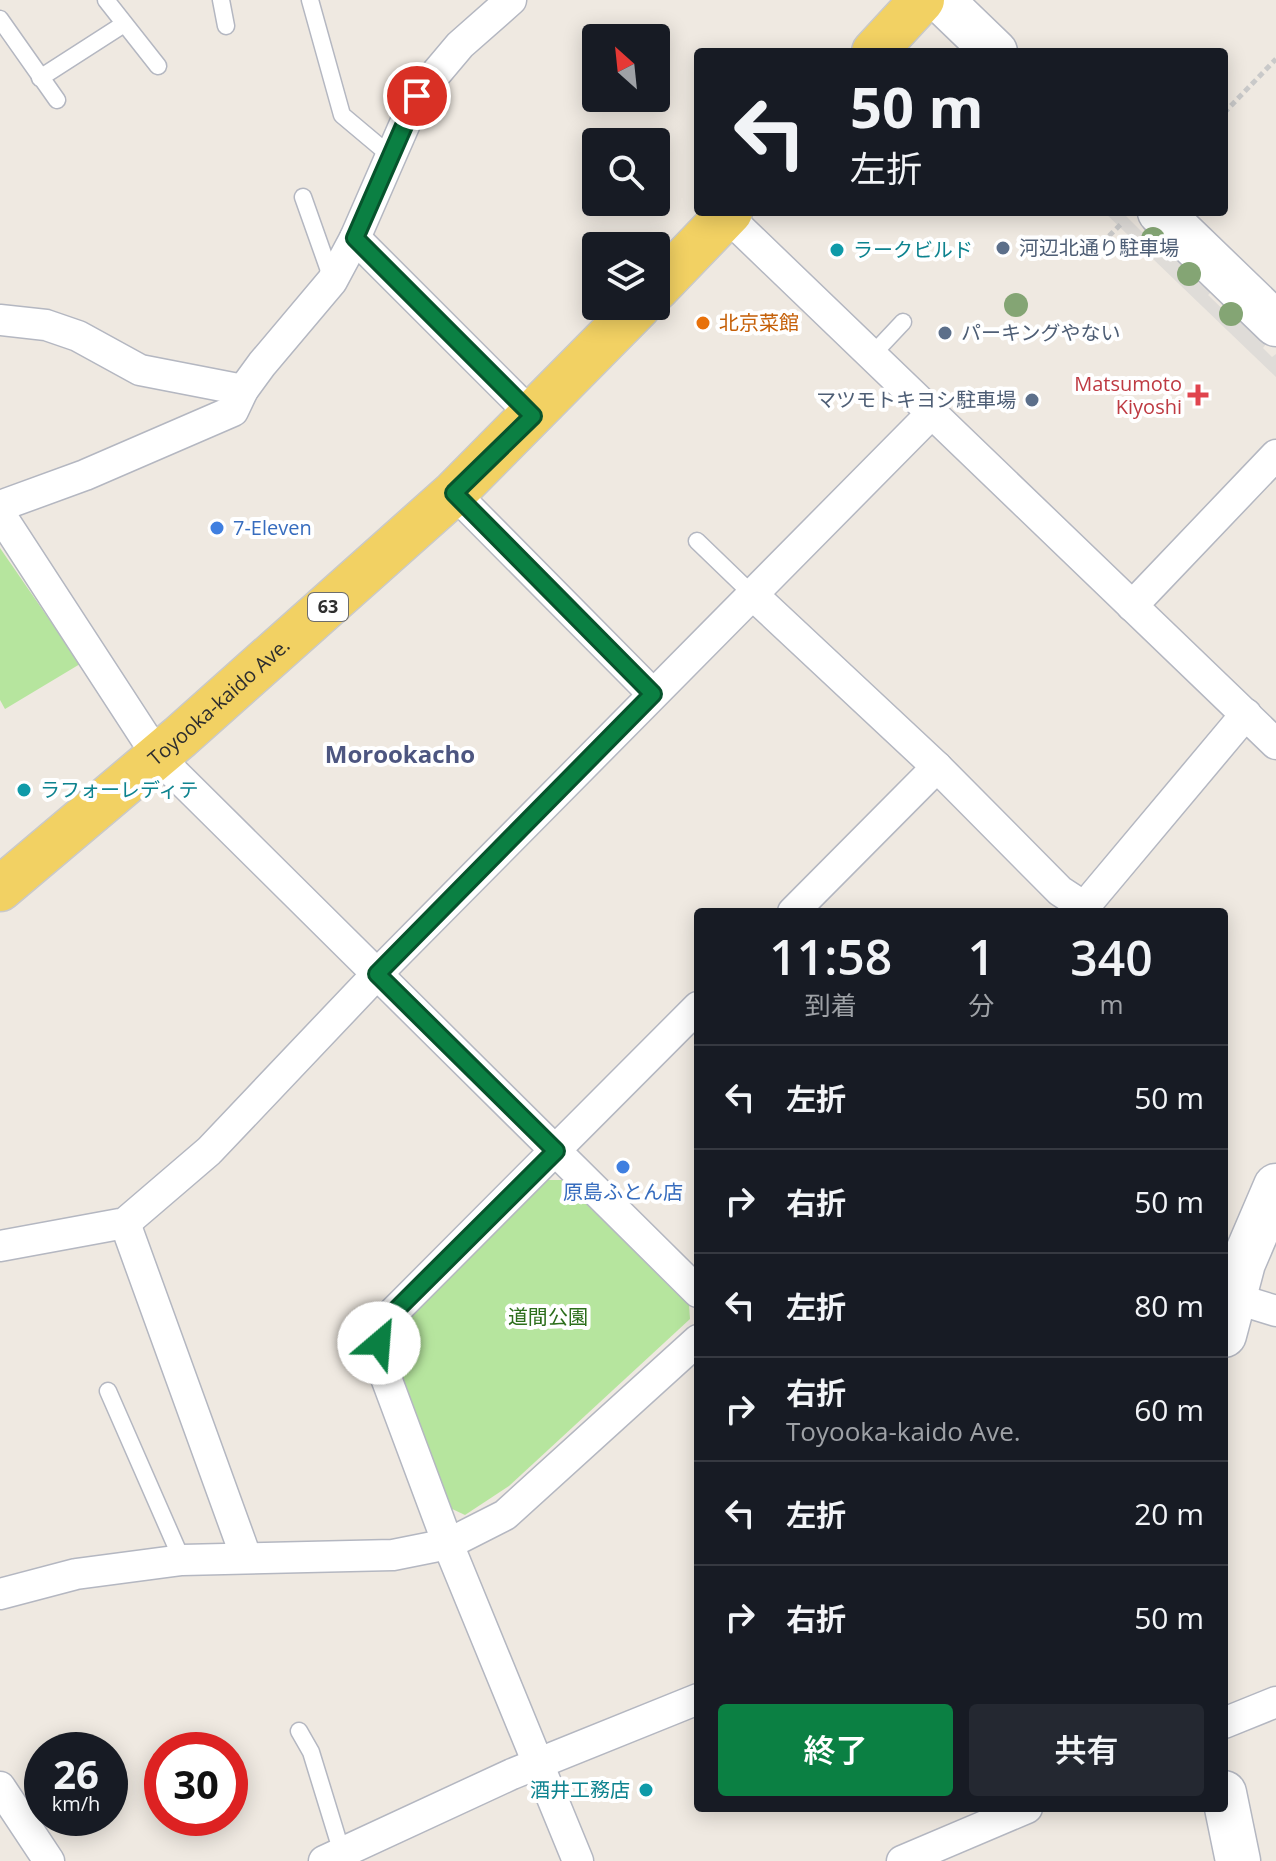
<!DOCTYPE html>
<html lang="ja">
<meta charset="utf-8">
<style>
body{margin:0;font-family:"Open Sans","Noto Sans JP",sans-serif;background:#242831;color:#f1f3f6;height:100vh;display:flex;flex-direction:column;font-size:30px;white-space:nowrap}
*{box-sizing:border-box;margin:0}
p{font-size:26px;color:#9ea1a6}
.icon{flex:none;width:44px;height:44px;fill:none;stroke:currentColor;stroke-width:2;stroke-linecap:round;stroke-linejoin:round}
.map{position:relative;flex:1;overflow:hidden}
.side{position:absolute;left:694px;top:908px;width:534px;height:904px;display:flex;flex-direction:column;background:#171b24;border-radius:8px;box-shadow:0 4px 20px #0003}
.side>*{flex:none}
.guide{position:absolute;left:694px;top:48px;width:534px;height:168px;border-radius:8px;box-shadow:0 4px 20px #0003;background:#171b24;color:#f1f3f6;overflow:hidden}
.needle{width:52px;rotate:333deg}
.tools{position:absolute;left:582px;top:24px;display:grid;gap:16px}
.tools a{display:grid;place-items:center;width:88px;height:88px;border-radius:8px;background:#171b24;box-shadow:0 4px 20px #0003;font-size:40px}
.speed{position:absolute;left:24px;top:1732px;display:flex;gap:16px;font-size:40px;font-weight:700;text-align:center}
.speed>*{display:grid;place-content:center;width:104px;height:104px;border-radius:50%;background:#171b24;box-shadow:0 4px 20px #0003;line-height:1}
.speed small{font-size:20px;font-weight:400}
.speed .limit{border:12px solid #d22;background:#fff;color:#111}
.pin{position:absolute;display:grid;place-items:center;width:68px;height:68px;color:#fff;margin:-34px;border:4px solid #fff;border-radius:50%;box-shadow:0 2px 8px #0007}
.me{position:absolute;width:88px;margin:-44px;rotate:27deg;stroke-linejoin:round;filter:drop-shadow(0 0 6px #0008)}
.turn{display:flex;align-items:center;gap:28px;height:168px;padding:0 24px;font-size:36px}
.turn .icon{width:104px;height:104px;stroke-width:2.5}
.turn b{display:block;font-size:56px;line-height:68px}
.eta{display:flex;justify-content:space-evenly;align-items:center;height:136px;text-align:center}
.eta b{font-size:48px;font-weight:600;line-height:56px}
.action{display:flex;gap:16px;margin-top:auto;padding:16px 24px}
.action a{flex:1;height:92px;border-radius:8px;background:#0b8043;color:#fff;font-size:32px;font-weight:600;line-height:92px;text-align:center}
.action a+a{background:#242831;color:#f1f3f6}
ul{padding:0;list-style:none}
li{display:flex;align-items:center;gap:24px;height:104px;padding:0 24px;border-top:2px solid #363941}
li div{flex:1}
li b{display:block;font-size:30px}
li em{font-style:normal}
.map>svg:first-child{display:block}
</style>
<div class="map">
<svg width="1276" height="1861" viewBox="0 0 1276 1861">
<rect width="100%" height="100%" fill="#efe9e1"/>
<!-- green -->
<g fill="#b6e59e">
<path d="M 0,548 L 80,664 L 5,709 L 0,700 Z"/>
<path d="M 548,1180 L 562,1180 L 689,1305 L 690,1319 L 509,1486 L 465,1515 L 450,1508 L 393,1353 L 401,1327 Z"/>
</g>
<!-- plaza -->
<path fill="#dfdcd8" d="M 1104,212 L 1122,212 L 1155,245 L 1159,241 L 1182,264 L 1179,267 L 1211,292 L 1208,295 L 1235,321 L 1239,318 L 1266,344 L 1263,348 L 1272,357 L 1276,354 L 1276,377 Z"/>
<g fill="none" stroke-linecap="round" stroke-linejoin="round">
<defs>
<g id="lane">
<path d="M 106,0 L 158,66"/>
<path d="M 221,0 L 226,26"/>
<path d="M 310,0 L 342,115 L 392,157"/>
<path d="M 0,19 L 57,100"/>
<path d="M 40,78 L 124,24"/>
<path d="M 303,197 L 332,279"/>
<path d="M 871,356 L 903,322"/>
<path d="M 697,541 L 753,595"/>
<path d="M 108,1391 L 182,1560"/>
<path d="M 299,1731 L 311,1752 L 342,1853"/>
</g>
<g id="street">
<path d="M 727,216 L 1276,744"/>
<path d="M 355,238 L 533,416"/>
<path d="M 0,320 L 46,325 L 78,336 L 140,370 L 243,390"/>
<path d="M 454,493 L 653,694"/>
<path d="M 0,506 L 85,475 L 233,411 L 243,390 L 262,364 L 332,281 L 355,238 L 417,96 L 460,45 L 511,0"/>
<path d="M 0,514 L 158,757 L 698,1292"/>
<path d="M 753,595 L 937,767 L 1060,891 L 1083,906"/>
<path d="M 1132,606 L 1276,455"/>
<path d="M 793,912 L 937,767"/>
<path d="M 1080,912 L 1246,714"/>
<path d="M 125,1223 L 246,1557"/>
<path d="M 0,1246 L 125,1223 L 209,1151 L 377,974 L 931,414"/>
<path d="M 1224,1295 L 1276,1311"/>
<path d="M 0,1594 L 76,1574 L 182,1560 L 393,1555 L 448,1544 L 505,1515 L 698,1340"/>
<path d="M 1224,1723 L 1276,1702"/>
<path d="M 0,1787 L 49,1861"/>
<path d="M 324,1861 L 512,1774 L 698,1699"/>
<path d="M 578,1861 L 448,1544 L 379,1359 L 379,1327 L 698,1007"/>
<path d="M 902,1861 L 1027,1808"/>
</g>
<g id="secondary">
<path d="M 941,0 L 995,52"/>
<path d="M 1160,212 L 1276,324"/>
<path d="M 1224,1335 L 1243,1263 L 1276,1186"/>
<path d="M 1224,1793 L 1238,1861"/>
</g>
<g id="primary">
<path d="M 874,52 L 922,0"/>
<path d="M 656,289 L 730,212"/>
<path id="s1" d="M 0,889 L 180,737 L 454,493 L 639,306"/>
</g>
</defs>
<!-- lane casing -->
<use href="#lane" stroke="#b4b7c1" stroke-width="19"/>
<!-- street casing -->
<use href="#street" stroke="#b4b7c1" stroke-width="33"/>
<!-- secondary casing -->
<use href="#secondary" stroke="#b4b7c1" stroke-width="47"/>
<!-- primary casing -->
<use href="#primary" stroke="#c9c9c9" stroke-width="47"/>
<!-- path -->
<g stroke="#c9c9c9" stroke-width="5" stroke-dasharray="6 4" stroke-linecap="butt">
<path d="M 1224,113 L 1276,59"/>
<path d="M 1109,236 L 1123,222"/>
</g>
<!-- lane -->
<use href="#lane" stroke="#fff" stroke-width="16"/>
<!-- street -->
<use href="#street" stroke="#fff" stroke-width="30"/>
<!-- secondary -->
<use href="#secondary" stroke="#fff" stroke-width="44"/>
<!-- primary -->
<use href="#primary" stroke="#f2d163" stroke-width="44"/>
</g>
<!-- trees -->
<g fill="#84a574">
<circle cx="1153" cy="239" r="12"/>
<circle cx="1189" cy="274" r="12"/>
<circle cx="1016" cy="305" r="12"/>
<circle cx="1231" cy="314" r="12"/>
</g>
<g fill="none" stroke-linecap="round" stroke-linejoin="round">
<defs>
<path id="route" d="M 379,1343 L 379,1327 L 556,1151 L 377,974 L 653,694 L 454,493 L 533,416 L 355,238 L 417,96"/>
</defs>
<!-- route casing -->
<use href="#route" stroke="#07532c" stroke-width="20"/>
<!-- route -->
<use href="#route" stroke="#0b8043" stroke-width="14"/>
</g>
<!-- markers -->
<g fill="#5c6f8a" stroke="#fff" stroke-width="3">
<circle cx="1003" cy="248" r="8"/>
<circle cx="945" cy="333" r="8"/>
<circle cx="1032" cy="400" r="8"/>
</g>
<g fill="#0f9aa8" stroke="#fff" stroke-width="3">
<circle cx="837" cy="250" r="8"/>
<circle cx="24" cy="790" r="8"/>
<circle cx="646" cy="1790" r="8"/>
</g>
<circle fill="#e8710a" stroke="#fff" stroke-width="3" cx="703" cy="323" r="8"/>
<path fill="#e0444e" stroke="#fff" stroke-width="3" d="M1194 383h8v8h8v8h-8v8h-8v-8h-8v-8h8z"/>
<g fill="#3f7fe0" stroke="#fff" stroke-width="3">
<circle cx="217" cy="528" r="8"/>
<circle cx="623" cy="1167" r="8"/>
</g>
<g text-anchor="middle" stroke-width="8" stroke-linejoin="round" paint-order="stroke">
<!-- shield labels -->
<rect fill="#fff" stroke="#6d6d6d" stroke-width="2" x="308" y="593" width="40" height="28" rx="6"/>
<g font-size="18" font-weight="bold" fill="#2e2e2e">
<text x="328" y="613">63</text>
</g>
<!-- service labels -->
<g font-size="20" fill="#4e5e75" stroke="#fff" text-anchor="start">
<text x="1019" y="255">河辺北通り駐車場</text>
<text x="961" y="340">パーキングやない</text>
<text x="1016" y="407" text-anchor="end">マツモトキヨシ駐車場</text>
</g>
<!-- culture labels -->
<g font-size="20" fill="#0d838f" stroke="#fff" text-anchor="start">
<text x="853" y="257">ラークビルド</text>
<text x="40" y="797">ラフォーレディテ</text>
<text x="630" y="1797" text-anchor="end">酒井工務店</text>
</g>
<!-- food labels -->
<g font-size="20" fill="#c56008" stroke="#fff" text-anchor="start">
<text x="719" y="330">北京菜館</text>
</g>
<!-- health labels -->
<g font-size="20" fill="#be3a42" stroke="#fff" text-anchor="end">
<text x="1182" y="391">Matsumoto<tspan x="1182" dy="23">Kiyoshi</tspan></text>
</g>
<!-- shop labels -->
<g font-size="20" fill="#366cbe" stroke="#fff" text-anchor="start">
<text x="233" y="535">7-Eleven</text>
<text x="623" y="1199" text-anchor="middle">原島ふとん店</text>
</g>
<!-- street labels -->
<g font-size="20" fill="#2e2e2e" stroke="#fff">
<text dy="7" stroke="none"><textPath href="#s1" startOffset="288">Toyooka-kaido Ave.</textPath></text>
</g>
<!-- park labels -->
<g font-size="20" fill="#2c6e1b" stroke="#fff">
<text x="548" y="1324">道間公園</text>
</g>
<!-- quarter labels -->
<g font-size="24" font-weight="bold" fill="#4d5680" stroke="#fff">
<text x="400" y="763">Morookacho</text>
</g>
</g>
</svg>
<div class="tools">
<a><svg class="needle" viewBox="-14 -14 28 28"><path d="M0-13l5 13h-10z" fill="#e53935"/><path d="M0 13l5-13h-10z" fill="#9ea1a6"/></svg></a>
<a><svg class="icon" aria-label="search" viewBox="0 0 24 24"><circle cx="10" cy="10" r="6"/><path d="M15 15l6 6"/></svg></a>
<a><svg class="icon" aria-label="layers" viewBox="0 0 24 24"><path d="M12 4l9 5-9 5-9-5zM3 14l9 5 9-5"/></svg></a>
</div>
<div class="speed"><div>26<small>km/h</small></div><div class="limit">30</div></div>
<div class="pin" style="left:417px;top:96px;background:#d93025"><svg class="icon" aria-label="arrive" viewBox="0 0 24 24"><path d="M6 21V4h12l-3 4 3 4H6"/></svg></div>
<svg class="me" style="left:379px;top:1343px" viewBox="-20 -20 40 40"><circle r="19" fill="#fff"/><path d="M0-13L10 11 0 6-10 11z" fill="#0b8043"/></svg>
<div class="guide">
<div class="turn"><svg class="icon" aria-label="left" viewBox="0 0 24 24"><path d="M17 20v-9H6M10 6l-5 5 5 5"/></svg><div><b>50 m</b>左折</div></div>
</div>
<section class="side">
<div class="eta">
<div><b>11:58</b><p>到着</p></div>
<div><b>1</b><p>分</p></div>
<div><b>340</b><p>m</p></div>
</div>
<ul>
<li><svg class="icon" aria-label="left" viewBox="0 0 24 24"><path d="M17 20v-9H6M10 6l-5 5 5 5"/></svg><div><b>左折</b></div><em>50 m</em></li>
<li><svg class="icon" aria-label="right" viewBox="0 0 24 24"><path d="M7 20v-9h11M14 6l5 5-5 5"/></svg><div><b>右折</b></div><em>50 m</em></li>
<li><svg class="icon" aria-label="left" viewBox="0 0 24 24"><path d="M17 20v-9H6M10 6l-5 5 5 5"/></svg><div><b>左折</b></div><em>80 m</em></li>
<li><svg class="icon" aria-label="right" viewBox="0 0 24 24"><path d="M7 20v-9h11M14 6l5 5-5 5"/></svg><div><b>右折</b><p>Toyooka-kaido Ave.</p></div><em>60 m</em></li>
<li><svg class="icon" aria-label="left" viewBox="0 0 24 24"><path d="M17 20v-9H6M10 6l-5 5 5 5"/></svg><div><b>左折</b></div><em>20 m</em></li>
<li><svg class="icon" aria-label="right" viewBox="0 0 24 24"><path d="M7 20v-9h11M14 6l5 5-5 5"/></svg><div><b>右折</b></div><em>50 m</em></li>
</ul>
<div class="action"><a>終了</a><a>共有</a></div>
</section>
</div>
